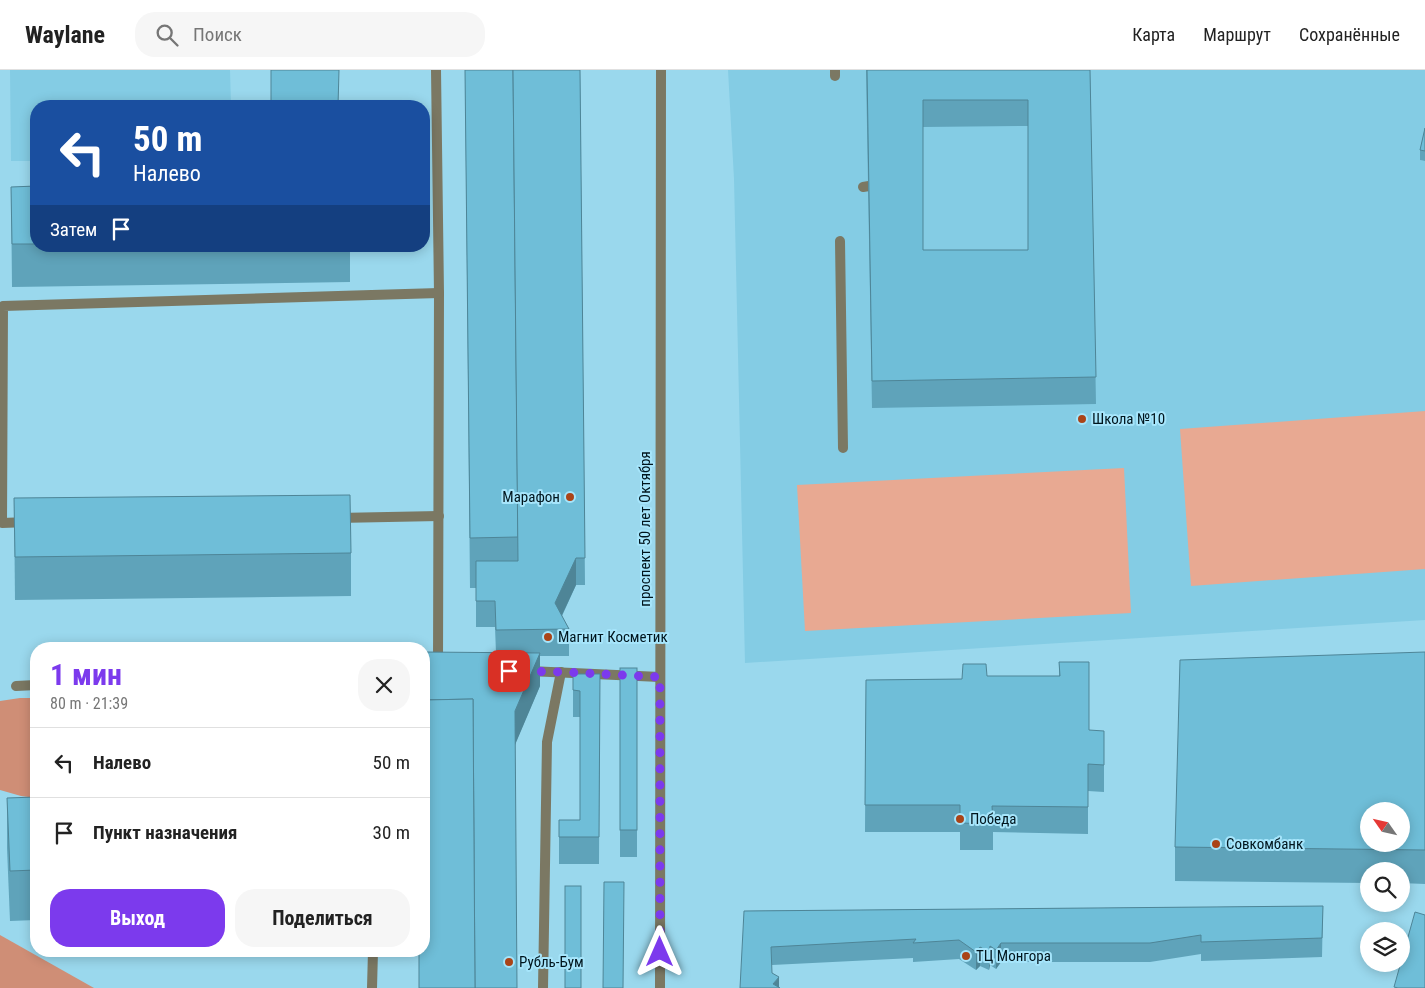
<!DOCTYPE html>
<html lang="ru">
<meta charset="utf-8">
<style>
body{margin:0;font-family:"Roboto Condensed",sans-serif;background:#f6f6f6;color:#222;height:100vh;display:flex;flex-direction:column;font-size:19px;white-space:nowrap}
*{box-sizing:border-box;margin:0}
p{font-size:16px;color:#767676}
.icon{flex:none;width:28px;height:28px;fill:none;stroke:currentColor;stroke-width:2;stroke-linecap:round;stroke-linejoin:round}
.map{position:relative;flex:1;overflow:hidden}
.panel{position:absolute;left:30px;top:572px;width:400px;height:315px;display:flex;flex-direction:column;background:#fff;border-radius:20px;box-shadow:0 2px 12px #0003}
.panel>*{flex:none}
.banner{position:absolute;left:30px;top:30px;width:400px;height:152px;border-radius:20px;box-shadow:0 2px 12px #0003;background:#1a4fa0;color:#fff;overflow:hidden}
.needle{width:32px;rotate:304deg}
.buttons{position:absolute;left:1360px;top:732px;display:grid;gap:10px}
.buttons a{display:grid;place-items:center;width:50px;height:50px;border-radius:50%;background:#fff;box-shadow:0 2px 12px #0003;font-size:25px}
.pin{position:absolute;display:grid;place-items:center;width:42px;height:42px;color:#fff;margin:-21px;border-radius:10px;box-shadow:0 2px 8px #0006}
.me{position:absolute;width:55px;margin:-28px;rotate:0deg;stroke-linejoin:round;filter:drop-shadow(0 0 4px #0008)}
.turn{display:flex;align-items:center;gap:18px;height:105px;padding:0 20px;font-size:22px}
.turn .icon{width:65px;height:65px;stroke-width:2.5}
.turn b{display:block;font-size:35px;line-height:42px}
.then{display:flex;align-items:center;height:48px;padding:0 20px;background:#0003;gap:10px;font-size:19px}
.round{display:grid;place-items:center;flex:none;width:52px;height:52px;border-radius:20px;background:#f6f6f6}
.headline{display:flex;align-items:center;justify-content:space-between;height:85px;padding:0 20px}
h1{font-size:30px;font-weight:700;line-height:38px;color:#7c3aed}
.button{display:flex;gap:10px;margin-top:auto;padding:10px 20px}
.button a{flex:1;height:58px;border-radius:20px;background:#7c3aed;color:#fff;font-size:20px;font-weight:700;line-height:58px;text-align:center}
.button a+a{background:#f6f6f6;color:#222}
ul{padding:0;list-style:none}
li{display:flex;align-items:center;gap:15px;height:70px;padding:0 20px;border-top:1px solid #e0e0e0}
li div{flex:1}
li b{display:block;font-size:19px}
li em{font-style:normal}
header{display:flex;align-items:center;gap:30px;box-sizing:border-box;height:70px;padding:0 25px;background:#fff;border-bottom:1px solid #e0e0e0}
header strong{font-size:24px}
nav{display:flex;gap:28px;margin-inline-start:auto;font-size:18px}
.search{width:350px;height:45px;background:#f6f6f6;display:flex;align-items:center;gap:12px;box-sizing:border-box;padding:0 18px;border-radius:20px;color:#767676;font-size:19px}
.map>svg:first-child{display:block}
</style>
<header>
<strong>Waylane</strong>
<div class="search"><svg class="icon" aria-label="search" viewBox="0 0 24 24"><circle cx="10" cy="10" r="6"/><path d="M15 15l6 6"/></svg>Поиск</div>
<nav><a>Карта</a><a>Маршрут</a><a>Сохранённые</a></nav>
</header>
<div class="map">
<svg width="1425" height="918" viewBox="0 0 1425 918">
<rect width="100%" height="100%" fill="#9ad8ed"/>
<!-- built -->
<g fill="#84cce4">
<path d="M 10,0 L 230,0 L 231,36 L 36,36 L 36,91 L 11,91 Z"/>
<path d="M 728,0 L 1425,0 L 1425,68 L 1420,90 L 1425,91 L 1425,550 L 745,593 L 734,109 Z"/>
</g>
<!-- green -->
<g fill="#e8a992">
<path d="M 1425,341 L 1425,499 L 1191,516 L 1180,359 Z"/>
<path d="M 1124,398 L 1131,543 L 805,561 L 797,415 Z"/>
</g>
<!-- forest -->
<g fill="#cf8e76">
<path d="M 20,628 L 36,628 L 36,728 L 21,726 L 0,720 L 0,631 Z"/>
<path d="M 0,865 L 94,918 L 0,918 Z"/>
</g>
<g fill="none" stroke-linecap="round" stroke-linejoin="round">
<!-- service -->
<g stroke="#7b7863" stroke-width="10">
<path d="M 436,0 L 439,223 L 438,596"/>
<path d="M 835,0 L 835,6"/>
<path d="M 863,117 L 869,116"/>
<path d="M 840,171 L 843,378"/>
<path d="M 337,448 L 439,446"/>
<path d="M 28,452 L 2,453 L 3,236 L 439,223"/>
<path d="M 529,601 L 660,607"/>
<path d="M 16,616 L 36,615"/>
<path d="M 372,918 L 373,881"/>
<path d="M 543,918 L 547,672 L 561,602"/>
</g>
<!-- tertiary -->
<path stroke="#7b7863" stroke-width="10" d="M 660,918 L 661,0"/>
</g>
<!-- wall -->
<g fill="#5fa3ba" fill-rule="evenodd">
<path d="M 465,0 L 580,0 L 585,515 L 576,515 L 562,546 L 569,559 L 569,586 L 540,586 L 540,616 L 515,674 L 496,583 L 495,557 L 476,557 L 476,518 L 470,518 Z"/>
<path d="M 866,0 L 1090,0 L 1096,334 L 872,338 ZM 1028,56 L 1028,180 L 923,180 L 923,57 Z"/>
<path d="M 1425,58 L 1425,91 L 1420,90 L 1420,80 Z"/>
<path d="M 36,116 L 36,176 L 350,176 L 350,212 L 12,217 L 11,117 Z"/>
<path d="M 14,428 L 351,483 L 351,526 L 15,530 Z"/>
<path d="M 1425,582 L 1425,814 L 1401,813 L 1401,801 L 1369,801 L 1369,813 L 1175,811 L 1175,777 Z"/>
<path d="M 1059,592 L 1089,660 L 1104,687 L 1104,722 L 1088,721 L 1088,764 L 993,762 L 993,780 L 960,780 L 960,762 L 865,762 L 866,610 L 962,609 L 987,606 L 1059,606 Z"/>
<rect x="620" y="598" width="17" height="189"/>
<path d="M 573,604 L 600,604 L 599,794 L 559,794 L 559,750 L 580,750 L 580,647 L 573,647 Z"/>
<path d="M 36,727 L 36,850 L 10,851 L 7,778 L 7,728 Z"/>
<path d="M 1323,836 L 1322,887 L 1201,891 L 1201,884 L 1150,892 L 1001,892 L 996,899 L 990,895 L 989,900 L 980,896 L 976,900 L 959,889 L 913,892 L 913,888 L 772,895 L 744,841 Z"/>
</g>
<!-- shaded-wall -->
<g fill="#4e8597">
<path d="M 576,488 L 576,515 L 555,560 L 555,533 Z"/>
<path d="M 540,583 L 540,616 L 515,675 L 515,641 Z"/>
<path d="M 1001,873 L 1001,892 L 996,899 L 996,880 Z"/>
<path d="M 990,876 L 990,895 L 989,900 L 989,882 Z"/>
<path d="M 980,877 L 980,896 L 976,900 L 976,882 Z"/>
<path d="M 779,907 L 779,918 L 773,914 Z"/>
</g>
<!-- building -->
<g fill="#6fbed8" stroke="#4e8597" fill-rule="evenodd">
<path d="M 271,0 L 339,0 L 338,36 L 271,36 Z"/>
<path d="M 465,0 L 513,0 L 518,467 L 470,468 Z"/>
<path d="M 513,0 L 580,0 L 585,488 L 576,488 L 555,533 L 569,559 L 496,560 L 495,531 L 476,531 L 476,491 L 518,491 Z"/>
<path d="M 867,0 L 1090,0 L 1096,307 L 872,311 ZM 923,30 L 1028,30 L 1028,180 L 923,180 Z"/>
<path d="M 1425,58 L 1425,81 L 1420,80 Z"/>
<path d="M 36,116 L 36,174 L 12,174 L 11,117 Z"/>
<path d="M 350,425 L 351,483 L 15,487 L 14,428 Z"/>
<path d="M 424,582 L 540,583 L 515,641 L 517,918 L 475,918 L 473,629 L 424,630 Z"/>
<path d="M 1425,582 L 1425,780 L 1175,777 L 1180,590 ZM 1369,741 L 1401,741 L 1401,774 L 1369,774 Z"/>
<path d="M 1059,592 L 1089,592 L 1089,660 L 1104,661 L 1104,695 L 1088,694 L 1088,737 L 992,736 L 993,754 L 960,753 L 960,735 L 865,735 L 866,610 L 962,609 L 963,594 L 986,594 L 987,606 L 1060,606 Z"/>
<rect x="620" y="598" width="17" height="162"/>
<path d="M 573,604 L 600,604 L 599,767 L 559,767 L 559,750 L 580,750 L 580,621 L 573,620 Z"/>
<path d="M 473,629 L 475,918 L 419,918 L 419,881 L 424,881 L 424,630 Z"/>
<path d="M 36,727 L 36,800 L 10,801 L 7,728 Z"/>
<path d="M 604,812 L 624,812 L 623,918 L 603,918 Z"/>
<rect x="565" y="816" width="16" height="102"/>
<path d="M 1323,836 L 1322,868 L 1201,872 L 1201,865 L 1150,873 L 1001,873 L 996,880 L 990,876 L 989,882 L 980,877 L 976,882 L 959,870 L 913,873 L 916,869 L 771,877 L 772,903 L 779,907 L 773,914 L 780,918 L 740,918 L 744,841 Z"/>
<path d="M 1415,842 L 1425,845 L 1425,918 L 1398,918 L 1394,917 Z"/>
</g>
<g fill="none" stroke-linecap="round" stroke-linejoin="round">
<!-- route -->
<path stroke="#7c3aed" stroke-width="9" stroke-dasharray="0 16.2" d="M 509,601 L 562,602 L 660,607 L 660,882"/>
</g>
<!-- markers -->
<g fill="#aa4418" stroke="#a6e5fb" stroke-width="2">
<circle cx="1082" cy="349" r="5"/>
<circle cx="570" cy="427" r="5"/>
<circle cx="548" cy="567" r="5"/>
<circle cx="960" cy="749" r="5"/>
<circle cx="1216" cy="774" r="5"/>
<circle cx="966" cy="886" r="5"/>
<circle cx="509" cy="892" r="5"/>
</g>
<g text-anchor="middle" stroke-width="4" stroke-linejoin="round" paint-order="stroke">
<!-- poi labels -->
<g font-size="15" fill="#00151d" stroke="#a6e5fb" text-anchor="start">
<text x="1092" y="354">Школа №10</text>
<text x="560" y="432" text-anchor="end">Марафон</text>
<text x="558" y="572">Магнит Косметик</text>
<text x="970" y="754">Победа</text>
<text x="1226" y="779">Совкомбанк</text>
<text x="976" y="891">ТЦ Монгора</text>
<text x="519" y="897">Рубль-Бум</text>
</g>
<!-- street labels -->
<g font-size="15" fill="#00151d" stroke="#a6e5fb">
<text transform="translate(645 459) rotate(-90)" y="5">проспект 50 лет Октября</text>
</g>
</g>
</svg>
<div class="buttons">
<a><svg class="needle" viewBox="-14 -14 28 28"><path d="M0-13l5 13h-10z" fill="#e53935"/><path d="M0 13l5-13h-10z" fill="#767676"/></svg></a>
<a><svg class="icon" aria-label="search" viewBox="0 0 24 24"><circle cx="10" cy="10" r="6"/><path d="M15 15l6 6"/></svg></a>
<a><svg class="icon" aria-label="layers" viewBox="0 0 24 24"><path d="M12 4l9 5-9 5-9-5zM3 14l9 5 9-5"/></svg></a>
</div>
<div class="pin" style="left:509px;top:601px;background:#d93025"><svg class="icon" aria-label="arrive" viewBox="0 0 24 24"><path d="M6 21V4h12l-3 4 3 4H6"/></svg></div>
<svg class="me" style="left:660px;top:882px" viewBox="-20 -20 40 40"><path d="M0-17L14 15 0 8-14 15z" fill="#7c3aed" stroke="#fff" stroke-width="4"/></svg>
<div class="banner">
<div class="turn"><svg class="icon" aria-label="left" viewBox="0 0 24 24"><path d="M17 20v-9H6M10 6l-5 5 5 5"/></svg><div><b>50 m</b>Налево</div></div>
<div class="then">Затем<svg class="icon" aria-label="arrive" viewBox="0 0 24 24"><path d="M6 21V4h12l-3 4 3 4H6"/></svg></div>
</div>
<section class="panel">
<div class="headline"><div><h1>1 мин</h1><p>80 m · 21:39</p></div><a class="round"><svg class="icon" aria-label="close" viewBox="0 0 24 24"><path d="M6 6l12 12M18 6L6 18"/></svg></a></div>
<ul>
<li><svg class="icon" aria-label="left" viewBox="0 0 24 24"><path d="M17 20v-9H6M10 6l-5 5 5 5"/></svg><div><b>Налево</b></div><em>50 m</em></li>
<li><svg class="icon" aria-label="arrive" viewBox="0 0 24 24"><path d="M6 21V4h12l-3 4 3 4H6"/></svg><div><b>Пункт назначения</b></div><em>30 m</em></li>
</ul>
<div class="button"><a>Выход</a><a>Поделиться</a></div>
</section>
</div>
